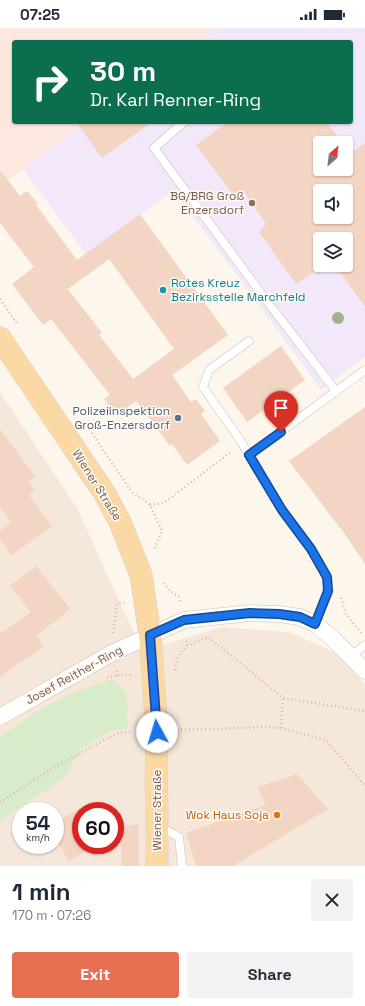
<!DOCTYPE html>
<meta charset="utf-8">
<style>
body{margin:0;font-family:"Space Grotesk",sans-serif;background:#f2f2f3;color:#1f2937;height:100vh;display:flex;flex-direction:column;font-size:15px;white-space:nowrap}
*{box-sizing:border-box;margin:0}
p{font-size:13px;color:#747a83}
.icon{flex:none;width:22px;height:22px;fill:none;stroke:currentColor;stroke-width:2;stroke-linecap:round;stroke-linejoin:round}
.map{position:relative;height:838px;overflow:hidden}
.panel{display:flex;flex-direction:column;background:#fff;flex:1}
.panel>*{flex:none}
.guide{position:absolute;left:12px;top:12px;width:341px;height:84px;border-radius:4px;box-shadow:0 1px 3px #0004;background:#0b6e4f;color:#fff;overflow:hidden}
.needle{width:26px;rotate:28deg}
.buttons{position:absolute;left:313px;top:108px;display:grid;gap:8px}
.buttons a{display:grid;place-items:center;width:40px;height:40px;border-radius:4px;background:#fff;box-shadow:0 1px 3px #0004;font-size:20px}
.speed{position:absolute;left:12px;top:774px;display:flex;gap:8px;font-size:20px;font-weight:700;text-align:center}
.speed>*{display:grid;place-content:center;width:52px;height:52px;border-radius:50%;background:#fff;box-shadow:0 1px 3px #0004;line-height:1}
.speed small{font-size:10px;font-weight:400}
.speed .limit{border:6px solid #d22;background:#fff;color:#111}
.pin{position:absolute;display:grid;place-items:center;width:34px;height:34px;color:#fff;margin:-41px -17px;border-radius:50% 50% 50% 0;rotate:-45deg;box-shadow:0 0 4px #0007}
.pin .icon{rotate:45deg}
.me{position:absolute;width:44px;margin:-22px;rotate:354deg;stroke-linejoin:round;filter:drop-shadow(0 0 3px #0008)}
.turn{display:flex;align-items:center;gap:14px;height:84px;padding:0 12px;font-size:18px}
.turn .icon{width:52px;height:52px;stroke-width:2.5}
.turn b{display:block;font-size:28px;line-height:34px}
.round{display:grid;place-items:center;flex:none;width:42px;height:42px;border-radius:4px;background:#f2f2f3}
.overview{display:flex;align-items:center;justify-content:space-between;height:68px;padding:0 12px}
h1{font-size:24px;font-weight:700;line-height:30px}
.cta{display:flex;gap:8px;margin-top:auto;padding:8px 12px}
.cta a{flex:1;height:46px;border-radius:4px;background:#e76f51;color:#fff;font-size:16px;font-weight:700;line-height:46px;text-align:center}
.cta a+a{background:#f2f2f3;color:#1f2937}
.status{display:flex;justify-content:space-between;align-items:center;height:28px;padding:0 20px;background:#fff;direction:ltr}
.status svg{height:11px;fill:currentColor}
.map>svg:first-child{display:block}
</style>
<div class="status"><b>07:25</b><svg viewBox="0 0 49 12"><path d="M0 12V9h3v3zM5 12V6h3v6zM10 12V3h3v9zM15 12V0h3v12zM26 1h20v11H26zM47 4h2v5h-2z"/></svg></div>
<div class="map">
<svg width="365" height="838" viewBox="0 0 365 838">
<rect width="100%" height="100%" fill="#fdf6ec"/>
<!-- residential -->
<path fill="#f5e8da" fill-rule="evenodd" d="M 0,364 L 77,480 L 142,623 L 222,599 L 289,604 L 335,624 L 365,656 L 365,838 L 0,838 ZM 21,783 L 55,783 L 55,817 L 21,817 ZM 81,783 L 115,783 L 115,817 L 81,817 Z"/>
<!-- commercial -->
<path fill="#fde8e0" d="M 0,0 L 215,0 L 196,14 L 14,14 L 14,94 L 86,94 L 0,158 Z"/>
<!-- education -->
<path fill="#f3e8fa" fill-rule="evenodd" d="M 215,0 L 365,0 L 365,329 L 321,362 L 174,162 L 86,226 L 23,141 L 86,94 L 351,94 L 351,14 L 196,14 ZM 320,115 L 346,115 L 346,141 L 320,141 ZM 320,163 L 346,163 L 346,189 L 320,189 ZM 320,211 L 346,211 L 346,237 L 320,237 Z"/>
<!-- green -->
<path fill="#d8ecc9" d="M 112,651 L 121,659 L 127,667 L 128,697 L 123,701 L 109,703 L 82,721 L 76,729 L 66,749 L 0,793 L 0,709 L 36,684 L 67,667 Z"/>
<!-- building -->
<g fill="#f3d5c3" fill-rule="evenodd">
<path d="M 76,94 L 152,94 L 102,130 Z"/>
<path d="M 228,94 L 327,94 L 342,115 L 320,115 L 320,141 L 346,141 L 346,121 L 350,126 L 365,115 L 365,279 L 335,237 L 346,237 L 346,211 L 320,211 L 320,237 L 324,237 L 296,256 L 259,204 L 266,196 L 244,164 L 234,168 L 196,117 ZM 320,163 L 346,163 L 346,189 L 320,189 Z"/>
<path d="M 0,142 L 20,168 L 27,163 L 38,176 L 36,177 L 77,232 L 140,186 L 228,307 L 172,347 L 191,374 L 196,371 L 205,383 L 201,386 L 220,413 L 187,437 L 172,416 L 170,418 L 136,373 L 116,387 L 104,371 L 110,367 L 51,291 L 43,297 L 12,256 L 34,239 L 0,195 ZM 109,231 L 174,321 L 133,351 L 99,307 L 102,305 L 68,261 Z"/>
<path d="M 281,318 L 305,352 L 247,394 L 223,360 Z"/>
<path d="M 365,379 L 365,536 L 347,509 L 289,433 Z"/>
<path d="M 0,401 L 35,448 L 28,453 L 35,462 L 29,467 L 52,498 L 12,527 L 0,511 L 0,503 L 11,494 L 0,479 Z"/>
<path d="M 36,538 L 70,581 L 36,608 L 44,618 L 0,649 L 0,606 L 31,584 L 10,558 Z"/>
<path d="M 297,746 L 328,781 L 233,838 L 196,838 L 186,805 L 265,777 L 258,759 Z"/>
<path d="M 81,779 L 81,817 L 84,817 L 88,822 L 69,833 L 55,810 L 55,795 Z"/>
<path d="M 138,796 L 139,838 L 122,838 L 120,799 Z"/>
</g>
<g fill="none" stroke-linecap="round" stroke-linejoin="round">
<defs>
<g id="service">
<path d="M 184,94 L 154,120 L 266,272 L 336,363"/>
<path d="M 249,313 L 209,342 L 203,359 L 240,412 L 282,482 L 311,521 L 327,549 L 329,563 L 315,596"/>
<path d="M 249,427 L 365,342"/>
<path d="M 350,628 L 365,617"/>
<path d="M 159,798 L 179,809 L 182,838"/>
</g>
<path id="minor" d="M 0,689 L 112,625 L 184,592 L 250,585 L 279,586 L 300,589 L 315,596 L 332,610 L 365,643"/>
<path id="primary" d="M 0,310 L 105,466 L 120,494 L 141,547 L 150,607 L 157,704 L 156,753 L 157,776 L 157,838"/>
</defs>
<!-- service casing -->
<use href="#service" stroke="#d1beb0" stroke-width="9"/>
<!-- minor casing -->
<use href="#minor" stroke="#d1beb0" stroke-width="17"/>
<!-- primary casing -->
<use href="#primary" stroke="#dad1cd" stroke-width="23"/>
<!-- path -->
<g stroke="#d9b8a5" stroke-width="2.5" stroke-dasharray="1 3" stroke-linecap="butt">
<path d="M 0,271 L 18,297"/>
<path d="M 85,395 L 131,463 L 150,477 L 162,503 L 154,522"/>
<path d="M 150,477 L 164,475 L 232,423"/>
<path d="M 164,555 L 170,563 L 179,569 L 180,574"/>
<path d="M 341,570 L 346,586 L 361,605"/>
<path d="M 113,605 L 117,576 L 125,574"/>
<path d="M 187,618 L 208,609 L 283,670 L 365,683"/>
<path d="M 175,642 L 178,628 L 187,618 L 186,611"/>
<path d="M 117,643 L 118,647 L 133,647"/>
<path d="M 107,650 L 118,647"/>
<path d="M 281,700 L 283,670"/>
<path d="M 177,702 L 267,699 L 281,700 L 326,712 L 365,758"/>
<path d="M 0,774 L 50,742 L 117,705 L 130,704"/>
</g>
<!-- service -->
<use href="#service" stroke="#fff" stroke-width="8"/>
<!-- minor -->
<use href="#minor" stroke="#fff" stroke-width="16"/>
<!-- primary -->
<use href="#primary" stroke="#fbd9a5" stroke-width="22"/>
</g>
<!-- trees -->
<circle fill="#a0b28e" cx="338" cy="290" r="6"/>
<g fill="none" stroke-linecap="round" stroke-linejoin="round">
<defs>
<path id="route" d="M 157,704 L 150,607 L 184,592 L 250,585 L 279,586 L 300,589 L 315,596 L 328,563 L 327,549 L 311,521 L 282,482 L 249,427 L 281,404"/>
</defs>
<!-- route casing -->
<use href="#route" stroke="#114b97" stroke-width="10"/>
<!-- route -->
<use href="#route" stroke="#1a73e8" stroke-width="7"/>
</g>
<!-- markers -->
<circle fill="#8d6e63" stroke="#fffaf3" stroke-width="1.5" cx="252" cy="175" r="4"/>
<circle fill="#0f9aa8" stroke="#fffaf3" stroke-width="1.5" cx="163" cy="262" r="4"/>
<circle fill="#5c6f8a" stroke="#fffaf3" stroke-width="1.5" cx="178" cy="390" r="4"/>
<circle fill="#e8710a" stroke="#fffaf3" stroke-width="1.5" cx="277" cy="787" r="4"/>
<g text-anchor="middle" stroke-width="3" stroke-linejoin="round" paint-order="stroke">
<!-- education labels -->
<g font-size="12" fill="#785e54" stroke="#fffaf3" text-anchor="end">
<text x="244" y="172">BG/BRG Groß<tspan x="244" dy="14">Enzersdorf</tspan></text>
</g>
<!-- culture labels -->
<g font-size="12" fill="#0d838f" stroke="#fffaf3" text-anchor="start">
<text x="171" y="259">Rotes Kreuz<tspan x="171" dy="14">Bezirksstelle Marchfeld</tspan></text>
</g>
<!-- service labels -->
<g font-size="12" fill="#4e5e75" stroke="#fffaf3" text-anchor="end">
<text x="170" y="387">Polizeiinspektion<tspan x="170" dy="14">Groß-Enzersdorf</tspan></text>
</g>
<!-- street labels -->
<g font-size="12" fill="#7a5c4d" stroke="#fffaf3">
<text transform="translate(97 457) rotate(58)" y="4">Wiener Straße</text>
<text transform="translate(74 647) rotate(-29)" y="4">Josef Reither-Ring</text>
<text transform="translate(157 782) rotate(-90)" y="4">Wiener Straße</text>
</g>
<!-- food labels -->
<g font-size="12" fill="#c56008" stroke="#fffaf3" text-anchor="end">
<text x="269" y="791">Wok Haus Soja</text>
</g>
</g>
</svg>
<div class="buttons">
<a><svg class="needle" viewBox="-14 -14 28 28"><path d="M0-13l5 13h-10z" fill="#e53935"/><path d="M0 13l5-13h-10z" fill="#747a83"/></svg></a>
<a><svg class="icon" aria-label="sound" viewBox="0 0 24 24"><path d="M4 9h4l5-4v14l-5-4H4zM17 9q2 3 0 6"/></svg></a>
<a><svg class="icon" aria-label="layers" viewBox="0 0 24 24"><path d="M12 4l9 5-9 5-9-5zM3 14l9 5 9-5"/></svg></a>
</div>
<div class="speed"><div>54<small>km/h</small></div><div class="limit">60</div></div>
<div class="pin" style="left:281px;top:404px;background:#d93025"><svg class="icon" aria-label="arrive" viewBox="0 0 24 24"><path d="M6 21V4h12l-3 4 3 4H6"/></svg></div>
<svg class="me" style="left:157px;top:704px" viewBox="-20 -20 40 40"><circle r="19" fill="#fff"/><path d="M0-13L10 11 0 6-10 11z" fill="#1a73e8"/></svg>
<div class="guide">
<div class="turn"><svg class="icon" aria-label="right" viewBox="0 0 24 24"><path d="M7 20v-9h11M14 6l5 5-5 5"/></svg><div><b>30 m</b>Dr. Karl Renner-Ring</div></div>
</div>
</div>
<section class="panel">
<div class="overview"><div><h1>1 min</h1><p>170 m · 07:26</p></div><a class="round"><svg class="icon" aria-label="close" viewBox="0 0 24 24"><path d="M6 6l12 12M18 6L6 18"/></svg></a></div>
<div class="cta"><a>Exit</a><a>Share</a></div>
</section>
